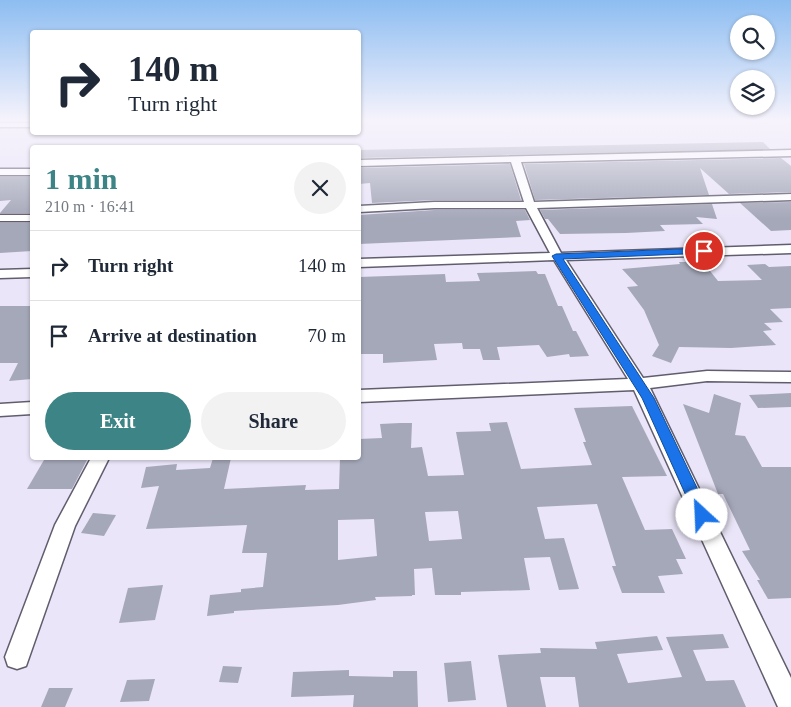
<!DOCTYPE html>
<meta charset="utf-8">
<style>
body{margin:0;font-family:"Times New Roman",serif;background:#f2f2f3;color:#1f2937;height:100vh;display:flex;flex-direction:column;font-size:19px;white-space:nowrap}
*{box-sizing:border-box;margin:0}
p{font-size:16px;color:#747a83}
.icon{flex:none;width:28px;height:28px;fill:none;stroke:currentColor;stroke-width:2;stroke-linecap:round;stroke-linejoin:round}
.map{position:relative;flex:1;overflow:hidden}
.side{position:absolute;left:30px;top:145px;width:331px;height:315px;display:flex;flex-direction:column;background:#fff;border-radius:5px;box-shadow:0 1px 4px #0004}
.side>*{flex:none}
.banner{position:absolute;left:30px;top:30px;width:331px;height:105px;border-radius:5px;box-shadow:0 1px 4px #0004;background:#fff;color:#1f2937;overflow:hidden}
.tools{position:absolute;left:730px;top:15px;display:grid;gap:10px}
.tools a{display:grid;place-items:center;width:45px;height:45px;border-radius:50%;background:#fff;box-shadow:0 1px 4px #0004;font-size:25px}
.pin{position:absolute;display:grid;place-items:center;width:42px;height:42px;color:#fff;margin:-21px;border:2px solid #fff;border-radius:50%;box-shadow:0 1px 5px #0007}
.me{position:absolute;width:55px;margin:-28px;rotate:335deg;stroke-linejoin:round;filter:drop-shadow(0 0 4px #0008)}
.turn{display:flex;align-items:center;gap:18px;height:105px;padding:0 15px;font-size:22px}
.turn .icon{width:65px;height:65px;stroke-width:2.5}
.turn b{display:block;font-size:35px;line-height:42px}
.round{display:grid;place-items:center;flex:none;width:52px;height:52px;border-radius:26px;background:#f2f2f3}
.summary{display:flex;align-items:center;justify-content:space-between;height:85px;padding:0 15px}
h1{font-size:30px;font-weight:600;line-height:38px;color:#3c8485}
.cta{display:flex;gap:10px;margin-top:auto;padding:10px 15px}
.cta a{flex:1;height:58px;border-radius:30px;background:#3c8485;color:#fff;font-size:20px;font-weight:600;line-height:58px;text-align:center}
.cta a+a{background:#f2f2f3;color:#1f2937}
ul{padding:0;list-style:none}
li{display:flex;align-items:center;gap:15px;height:70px;padding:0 15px;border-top:1px solid #e0e1e3}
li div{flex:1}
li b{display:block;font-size:19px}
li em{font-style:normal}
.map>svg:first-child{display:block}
</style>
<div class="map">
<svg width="791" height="707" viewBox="0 0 791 707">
<rect width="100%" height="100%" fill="#eae5f8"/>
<!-- building -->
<g fill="#a5a8b9" fill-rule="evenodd">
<path d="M 763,142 L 770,149 L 359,158 L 359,150 Z"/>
<path d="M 781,158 L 791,166 L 791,192 L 729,194 L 700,168 L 709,195 L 535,200 L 524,164 Z"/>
<path d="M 510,164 L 521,200 L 434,200 L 372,203 L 370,183 L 359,184 L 359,168 Z"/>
<path d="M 0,177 L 32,177 L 32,213 L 0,213 L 11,200 L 0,201 Z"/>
<path d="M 791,202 L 791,230 L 771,231 L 740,203 Z"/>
<path d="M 712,204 L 717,219 L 696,217 L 703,224 L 660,225 L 665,231 L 626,233 L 560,234 L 548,219 L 545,219 L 540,210 Z"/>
<path d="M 434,210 L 525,210 L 530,220 L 516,221 L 521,237 L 359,244 L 359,215 Z"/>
<path d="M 0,223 L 32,223 L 32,251 L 0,253 Z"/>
<path d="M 679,262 L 703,262 L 718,281 L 762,280 L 747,265 L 765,264 L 769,267 L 791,266 L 791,308 L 770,309 L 783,322 L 764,323 L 772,330 L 763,331 L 776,345 L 731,348 L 679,347 L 671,363 L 652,356 L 659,345 L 644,310 L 627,287 L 638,286 L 622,269 L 680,264 Z"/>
<path d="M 536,271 L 538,274 L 545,274 L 558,306 L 562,306 L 573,331 L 576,331 L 589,356 L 570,357 L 569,354 L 547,357 L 539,345 L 497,347 L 500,360 L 483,360 L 480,349 L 463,349 L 462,343 L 434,344 L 437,360 L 383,363 L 383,354 L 359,354 L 359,277 L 445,274 L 446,282 L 480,281 L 477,273 Z"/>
<path d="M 0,306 L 32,306 L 32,379 L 9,381 L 18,363 L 0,363 Z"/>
<path d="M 791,393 L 791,407 L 758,408 L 749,395 Z"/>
<path d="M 714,394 L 741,403 L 735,435 L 745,436 L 762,467 L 791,467 L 791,598 L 768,599 L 757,580 L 760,580 L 742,551 L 750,550 L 723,494 L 718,494 L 683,404 L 709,413 Z"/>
<path d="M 632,406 L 667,476 L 622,477 L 645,530 L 672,529 L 686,559 L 676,559 L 683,574 L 658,576 L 665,593 L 622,593 L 612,566 L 616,566 L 597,504 L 537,507 L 545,539 L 564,538 L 579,589 L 559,590 L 550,557 L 524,558 L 530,590 L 461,592 L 461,595 L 435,595 L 432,568 L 414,569 L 415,595 L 412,595 L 412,596 L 375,597 L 376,600 L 338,605 L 234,611 L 234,613 L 207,616 L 210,595 L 241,592 L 241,589 L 263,587 L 267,553 L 242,553 L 247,525 L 146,529 L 159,486 L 141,488 L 146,467 L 177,464 L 176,470 L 210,468 L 213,458 L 231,458 L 224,489 L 306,485 L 305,490 L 339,489 L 340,458 L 359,458 L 359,439 L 382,438 L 380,424 L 400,423 L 412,423 L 411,448 L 422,447 L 428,476 L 464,475 L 456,432 L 491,431 L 489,423 L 507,422 L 521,469 L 592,465 L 583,442 L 586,442 L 574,408 ZM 458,511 L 462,539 L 429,541 L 425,512 ZM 374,519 L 377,556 L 338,560 L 338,520 Z"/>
<path d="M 44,460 L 87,460 L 72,489 L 27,489 Z"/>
<path d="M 93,513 L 116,515 L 104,536 L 81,533 Z"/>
<path d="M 163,585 L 155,620 L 119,623 L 128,588 Z"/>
<path d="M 723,634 L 729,648 L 693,650 L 706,681 L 734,680 L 746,707 L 579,707 L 575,677 L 540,677 L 546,707 L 507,707 L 498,655 L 541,653 L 540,648 L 597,649 L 595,642 L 657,636 L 663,650 L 617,654 L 628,683 L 682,677 L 666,637 Z"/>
<path d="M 471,661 L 476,700 L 448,702 L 444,663 Z"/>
<path d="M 223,666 L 242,667 L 238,683 L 219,682 Z"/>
<path d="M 349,670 L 349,676 L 393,677 L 393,671 L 417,671 L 418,707 L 353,707 L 354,695 L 291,697 L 293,672 Z"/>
<path d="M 155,679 L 149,701 L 120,702 L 127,680 Z"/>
<path d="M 49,688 L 73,688 L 65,707 L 41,707 Z"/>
</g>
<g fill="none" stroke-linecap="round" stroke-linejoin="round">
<defs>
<g id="street">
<rect x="0" y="123" width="32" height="4"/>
<path d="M 791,150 L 791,156 L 521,162 L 534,202 L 791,194 L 791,200 L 537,208 L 561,253 L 791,245 L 791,253 L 566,260 L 643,378 L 707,371 L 791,372 L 791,382 L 707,381 L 650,388 L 791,678 L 791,707 L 778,707 L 634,390 L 359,402 L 359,390 L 628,379 L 554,260 L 359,267 L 359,259 L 550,253 L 526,208 L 434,208 L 359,212 L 359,206 L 434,202 L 524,202 L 511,162 L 359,166 L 359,160 Z"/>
<rect x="0" y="169" width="32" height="6"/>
<rect x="0" y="215" width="32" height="6"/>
<path d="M 32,269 L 32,277 L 0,278 L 0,270 Z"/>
<path d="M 32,402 L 32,414 L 0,416 L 0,404 Z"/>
<path d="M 91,458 L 109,458 L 75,526 L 26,666 L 17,669 L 8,666 L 5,657 L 55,525 Z"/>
</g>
</defs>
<!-- street casing -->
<use href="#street" stroke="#615d6d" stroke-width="3"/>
<!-- street -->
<use href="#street" fill="#fff" fill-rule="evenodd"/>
</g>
<!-- sky -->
<linearGradient id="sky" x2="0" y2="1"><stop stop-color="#8dbdf1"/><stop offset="0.55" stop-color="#f6f3fc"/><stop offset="1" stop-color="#f6f3fc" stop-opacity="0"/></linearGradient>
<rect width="791" height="219" fill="url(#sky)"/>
<!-- route -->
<path fill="#1a73e8" stroke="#114b97" d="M 704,248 L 708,249 L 708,253 L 563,259 L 654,398 L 710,515 L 708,520 L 702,521 L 697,520 L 642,398 L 552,256 L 556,254 Z"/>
</svg>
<div class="tools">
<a><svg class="icon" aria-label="search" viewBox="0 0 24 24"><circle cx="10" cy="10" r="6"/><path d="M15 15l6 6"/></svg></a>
<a><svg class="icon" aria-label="layers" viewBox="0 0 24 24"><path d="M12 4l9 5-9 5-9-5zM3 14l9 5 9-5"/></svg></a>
</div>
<div class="pin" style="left:704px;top:251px;background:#d93025"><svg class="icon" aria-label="arrive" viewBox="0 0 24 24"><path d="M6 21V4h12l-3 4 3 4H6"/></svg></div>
<svg class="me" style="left:702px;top:515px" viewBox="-20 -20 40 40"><circle r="19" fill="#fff"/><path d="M0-13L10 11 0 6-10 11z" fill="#1a73e8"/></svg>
<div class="banner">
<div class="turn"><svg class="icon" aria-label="right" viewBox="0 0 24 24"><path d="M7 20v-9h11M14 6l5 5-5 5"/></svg><div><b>140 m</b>Turn right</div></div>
</div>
<section class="side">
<div class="summary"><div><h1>1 min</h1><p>210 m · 16:41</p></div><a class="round"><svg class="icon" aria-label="close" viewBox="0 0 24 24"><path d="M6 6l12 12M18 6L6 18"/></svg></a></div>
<ul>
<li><svg class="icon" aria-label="right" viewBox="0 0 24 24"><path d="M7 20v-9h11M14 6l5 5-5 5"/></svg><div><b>Turn right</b></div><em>140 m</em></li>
<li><svg class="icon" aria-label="arrive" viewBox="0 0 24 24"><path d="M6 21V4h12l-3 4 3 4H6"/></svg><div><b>Arrive at destination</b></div><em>70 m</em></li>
</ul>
<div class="cta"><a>Exit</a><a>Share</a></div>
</section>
</div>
